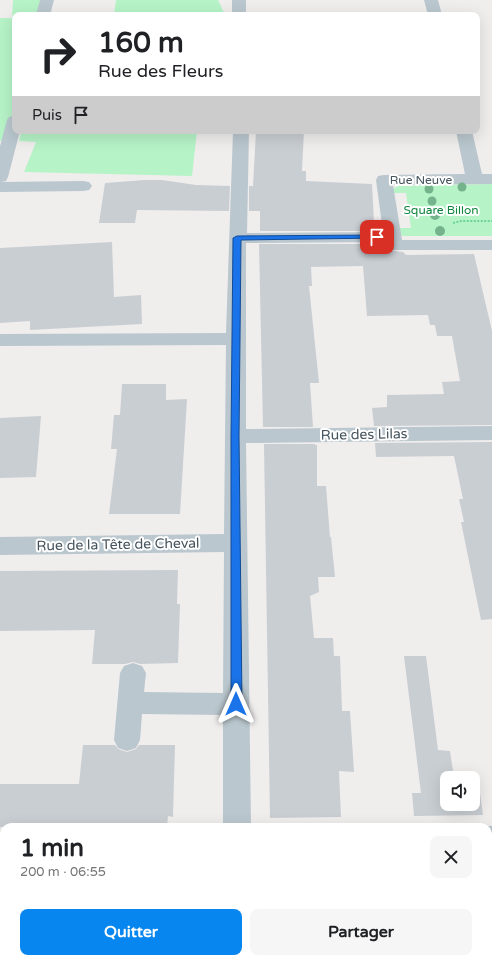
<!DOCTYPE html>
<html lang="fr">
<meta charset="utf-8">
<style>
body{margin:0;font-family:"Varela Round",sans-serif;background:#f6f6f6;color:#202124;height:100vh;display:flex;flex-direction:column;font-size:15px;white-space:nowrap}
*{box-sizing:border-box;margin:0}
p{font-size:13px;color:#757577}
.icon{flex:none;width:22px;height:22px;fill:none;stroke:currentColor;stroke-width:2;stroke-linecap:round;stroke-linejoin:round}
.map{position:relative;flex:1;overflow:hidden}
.panel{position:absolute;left:0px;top:823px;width:492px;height:140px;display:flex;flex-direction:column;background:#fff;border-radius:12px 12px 0 0;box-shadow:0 4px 16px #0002}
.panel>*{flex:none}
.top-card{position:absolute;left:12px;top:12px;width:468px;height:122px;border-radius:8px;box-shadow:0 4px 16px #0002;background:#fff;color:#202124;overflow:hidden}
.buttons{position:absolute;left:440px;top:771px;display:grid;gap:8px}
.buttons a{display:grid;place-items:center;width:40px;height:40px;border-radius:8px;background:#fff;box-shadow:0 4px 16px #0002;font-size:20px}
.pin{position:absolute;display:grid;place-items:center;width:34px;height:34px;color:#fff;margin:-17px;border-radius:8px;box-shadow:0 2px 6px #0006}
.me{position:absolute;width:44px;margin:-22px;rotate:0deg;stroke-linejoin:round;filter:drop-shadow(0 0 3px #0008)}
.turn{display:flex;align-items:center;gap:14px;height:84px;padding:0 20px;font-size:18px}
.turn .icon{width:52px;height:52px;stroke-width:2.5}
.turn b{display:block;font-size:28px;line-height:34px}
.then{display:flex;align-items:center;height:38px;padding:0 20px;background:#0003;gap:8px;font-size:15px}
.round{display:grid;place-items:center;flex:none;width:42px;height:42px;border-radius:8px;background:#f6f6f6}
.headline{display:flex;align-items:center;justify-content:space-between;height:68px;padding:0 20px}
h1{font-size:24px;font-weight:800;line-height:30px}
.action{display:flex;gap:8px;margin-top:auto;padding:8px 20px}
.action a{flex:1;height:46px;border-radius:8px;background:#0886ef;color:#fff;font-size:16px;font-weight:800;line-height:46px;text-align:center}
.action a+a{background:#f6f6f6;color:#202124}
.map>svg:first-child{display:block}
</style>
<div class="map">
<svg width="492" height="963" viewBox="0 0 492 963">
<rect width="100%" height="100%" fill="#f0eded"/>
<!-- green -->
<g fill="#b6f3c7">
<path d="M 13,0 L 42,0 L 40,15 L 15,15 L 15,104 L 5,140 L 0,141 L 0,18 L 12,18 Z"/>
<path d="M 116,0 L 218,0 L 225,15 L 114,14 Z"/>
<path d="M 21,131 L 197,131 L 192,176 L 24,172 L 36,142 L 19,141 Z"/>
<path d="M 492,184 L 492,236 L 403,236 L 395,232 L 395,228 L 411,228 L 406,193 L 390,193 L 390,190 L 399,186 Z"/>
<path d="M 129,959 L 179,959 L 179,963 L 139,963 Z"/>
</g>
<!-- building -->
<g fill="#c9ced3">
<path d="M 256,131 L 304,131 L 302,171 L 306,171 L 306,181 L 372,184 L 374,223 L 381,231 L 260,231 L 260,211 L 249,211 L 249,186 L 253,186 Z"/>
<path d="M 144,180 L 162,180 L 196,185 L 230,186 L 229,211 L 137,210 L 135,223 L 99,223 L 105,183 Z"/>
<path d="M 112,242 L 114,297 L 141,295 L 142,324 L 30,330 L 30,321 L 0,323 L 0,248 Z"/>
<path d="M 259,244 L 384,244 L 388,250 L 403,252 L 406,255 L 474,254 L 492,331 L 492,425 L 374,426 L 372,408 L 387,407 L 387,395 L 444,394 L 442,382 L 460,381 L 452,336 L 437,336 L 435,325 L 430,325 L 428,315 L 367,316 L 363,266 L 311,267 L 312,286 L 309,286 L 319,383 L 310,383 L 313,427 L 263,427 Z"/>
<path d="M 122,384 L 166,384 L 166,400 L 187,399 L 180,514 L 109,514 L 117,449 L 111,449 L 114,415 L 120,415 Z"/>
<path d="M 41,416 L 36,477 L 0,478 L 0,418 Z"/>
<path d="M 492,442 L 492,619 L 481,620 L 461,522 L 464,522 L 459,499 L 463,499 L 454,456 L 376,457 L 375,443 Z"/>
<path d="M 264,444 L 315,444 L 315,445 L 317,445 L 317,486 L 326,486 L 330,537 L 331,537 L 335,577 L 318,577 L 319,592 L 310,596 L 314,638 L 333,638 L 334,656 L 340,656 L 342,711 L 350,711 L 354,772 L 339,771 L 341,817 L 270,818 Z"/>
<path d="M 178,570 L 177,604 L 180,604 L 178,663 L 140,664 L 133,662 L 125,664 L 92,664 L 95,630 L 0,631 L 0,571 Z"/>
<path d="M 404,656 L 426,656 L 438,750 L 450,751 L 454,778 L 447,778 L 447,804 L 473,804 L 473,793 L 480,793 L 483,815 L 414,816 L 412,793 L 421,793 Z"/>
<path d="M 83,745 L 115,745 L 118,749 L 127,752 L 136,749 L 139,745 L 175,745 L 173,817 L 168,816 L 167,827 L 0,827 L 0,784 L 79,784 Z"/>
</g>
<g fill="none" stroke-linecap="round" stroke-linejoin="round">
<!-- path -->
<path stroke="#6bd495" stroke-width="2" stroke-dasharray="2 1.5" stroke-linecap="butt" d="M 453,223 L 461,221 L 492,221"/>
<!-- minor -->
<g fill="#bac7ce" fill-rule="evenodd">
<path d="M 40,0 L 54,0 L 50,15 L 36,15 Z"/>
<rect x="232" y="0" width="14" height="15"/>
<path d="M 424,0 L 438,0 L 442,15 L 428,15 Z"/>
<path d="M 15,115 L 15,131 L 20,131 L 8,177 L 6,181 L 1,182 L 83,181 L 89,182 L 92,186 L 89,190 L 83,191 L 0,192 L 0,146 L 7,120 L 9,117 Z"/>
<path d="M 233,131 L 249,131 L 247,233 L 383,232 L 376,180 L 378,176 L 384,175 L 465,174 L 456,131 L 472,131 L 482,174 L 492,174 L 492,184 L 393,185 L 402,240 L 492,240 L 492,250 L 394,250 L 388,249 L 385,242 L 246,243 L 246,429 L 492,426 L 492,440 L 246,443 L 251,827 L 223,827 L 223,715 L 142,714 L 140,740 L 136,748 L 127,751 L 118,748 L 114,740 L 120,673 L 124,666 L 133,663 L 142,666 L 146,673 L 144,692 L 223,693 L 224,552 L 0,555 L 0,537 L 224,534 L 226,345 L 0,346 L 0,334 L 226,333 Z"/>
<path d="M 488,826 L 492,826 L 492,852 L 488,852 L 488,827 L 486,827 Z"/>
<rect x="222" y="959" width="30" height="4"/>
</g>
</g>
<!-- trees -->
<g fill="#74b38c">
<circle cx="462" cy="187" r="4.5"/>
<circle cx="429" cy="189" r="4.5"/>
<circle cx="432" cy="201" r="4.5"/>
<circle cx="435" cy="215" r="5"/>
<circle cx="440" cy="231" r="5"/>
</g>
<!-- route -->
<path fill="#1a73e8" stroke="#114b97" d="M 377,235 L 379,235 L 379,238 L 241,240 L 239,436 L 242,704 L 240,707 L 236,709 L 233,707 L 231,704 L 231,436 L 233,238 L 237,236 Z"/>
<g text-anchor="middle" stroke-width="4" stroke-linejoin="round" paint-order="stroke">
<!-- far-street labels -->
<g font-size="12" fill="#44535c" stroke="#fff">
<text x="421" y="184">Rue Neuve</text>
</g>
<!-- far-park labels -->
<g font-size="12" fill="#0e843c" stroke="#fff">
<text x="441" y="214">Square Billon</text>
</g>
<!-- street labels -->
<g font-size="14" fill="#44535c" stroke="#fff">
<text transform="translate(364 434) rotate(-1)" y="5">Rue des Lilas</text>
<text transform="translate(118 544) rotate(-1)" y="5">Rue de la Tête de Cheval</text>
</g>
</g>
</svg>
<div class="buttons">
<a><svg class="icon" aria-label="sound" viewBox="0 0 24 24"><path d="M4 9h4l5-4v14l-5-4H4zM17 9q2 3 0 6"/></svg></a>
</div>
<div class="pin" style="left:377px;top:237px;background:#d93025"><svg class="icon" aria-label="arrive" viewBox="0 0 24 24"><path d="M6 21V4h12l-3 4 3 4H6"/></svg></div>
<svg class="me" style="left:236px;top:704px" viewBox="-20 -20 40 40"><path d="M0-17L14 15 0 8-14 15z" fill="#1a73e8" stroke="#fff" stroke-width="4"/></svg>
<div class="top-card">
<div class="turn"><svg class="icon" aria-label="right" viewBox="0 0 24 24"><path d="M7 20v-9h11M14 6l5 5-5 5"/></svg><div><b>160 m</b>Rue des Fleurs</div></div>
<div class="then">Puis<svg class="icon" aria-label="arrive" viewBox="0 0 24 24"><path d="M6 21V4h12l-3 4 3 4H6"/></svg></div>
</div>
<section class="panel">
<div class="headline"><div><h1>1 min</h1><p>200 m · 06:55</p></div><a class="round"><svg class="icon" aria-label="close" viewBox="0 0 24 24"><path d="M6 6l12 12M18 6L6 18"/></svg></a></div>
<div class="action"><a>Quitter</a><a>Partager</a></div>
</section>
</div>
